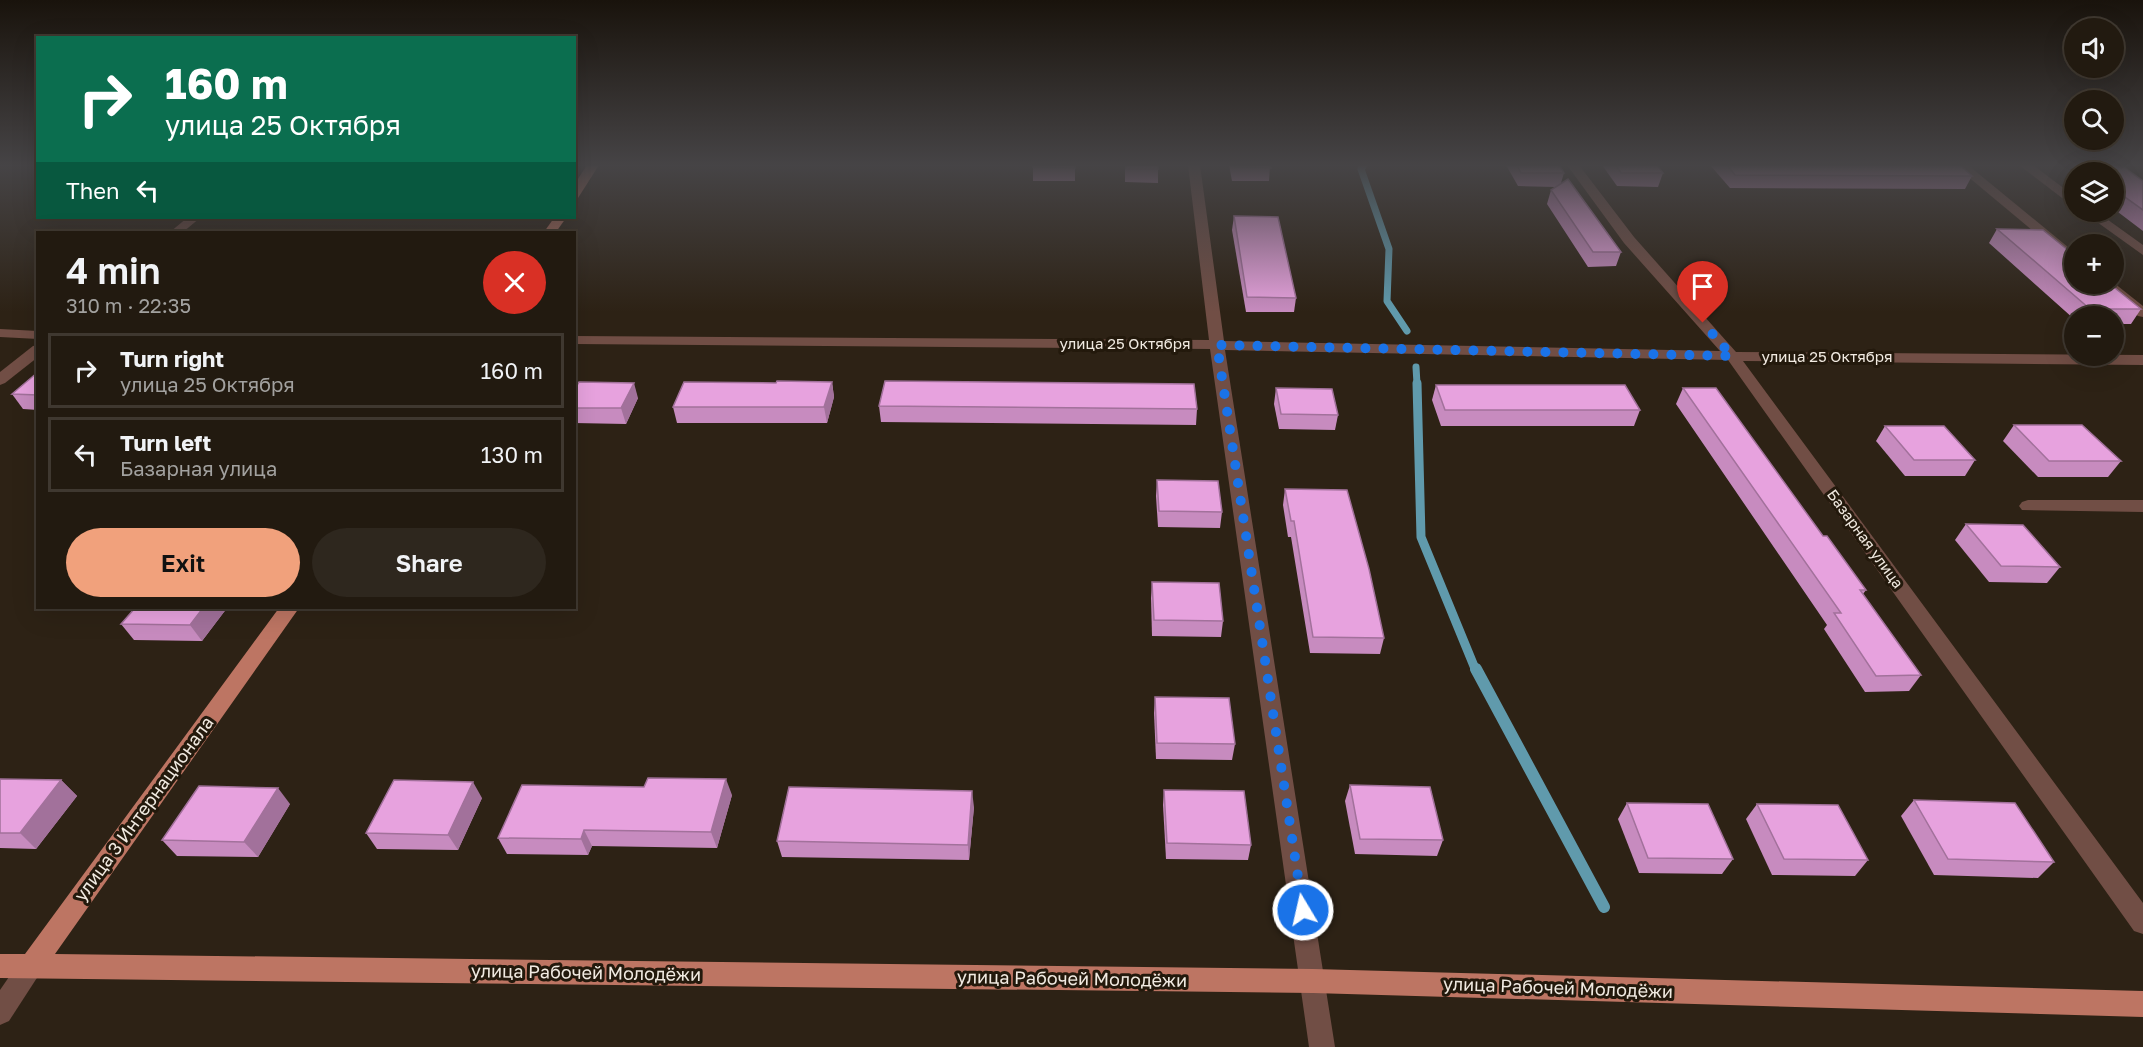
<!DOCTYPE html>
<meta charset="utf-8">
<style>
body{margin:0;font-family:"Golos Text",sans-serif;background:#2e271e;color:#f1f3f6;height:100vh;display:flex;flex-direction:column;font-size:22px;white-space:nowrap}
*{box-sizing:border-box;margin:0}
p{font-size:20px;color:#a2a19f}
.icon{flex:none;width:33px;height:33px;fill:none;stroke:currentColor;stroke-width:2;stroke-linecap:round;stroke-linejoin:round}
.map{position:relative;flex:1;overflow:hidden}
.details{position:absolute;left:36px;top:231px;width:540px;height:378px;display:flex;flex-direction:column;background:#221a10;border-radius:0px;box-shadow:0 6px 24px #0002,0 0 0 2px #3f3830}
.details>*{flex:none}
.banner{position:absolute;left:36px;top:36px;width:540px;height:183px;border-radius:0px;box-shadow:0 6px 24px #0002,0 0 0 2px #3f3830;background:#0b6e4f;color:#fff;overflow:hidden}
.fabs{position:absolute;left:2064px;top:18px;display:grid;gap:12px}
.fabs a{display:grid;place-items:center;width:60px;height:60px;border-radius:50%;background:#221a10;box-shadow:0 6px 24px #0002,0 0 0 2px #3f3830;font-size:30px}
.pin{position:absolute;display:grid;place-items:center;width:51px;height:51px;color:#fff;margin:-62px -26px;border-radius:50% 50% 50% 0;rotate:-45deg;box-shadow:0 0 6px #0007}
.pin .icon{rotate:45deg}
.me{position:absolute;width:66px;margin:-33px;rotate:351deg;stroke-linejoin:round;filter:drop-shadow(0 0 4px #0008)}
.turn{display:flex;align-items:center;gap:21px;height:126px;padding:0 30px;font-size:27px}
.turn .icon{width:78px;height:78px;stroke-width:2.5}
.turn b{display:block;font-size:42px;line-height:51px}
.then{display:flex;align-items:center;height:57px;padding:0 30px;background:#0003;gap:12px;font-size:22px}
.round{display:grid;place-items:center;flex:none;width:63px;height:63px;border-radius:32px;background:#2e271e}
.headline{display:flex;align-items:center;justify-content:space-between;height:102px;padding:0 30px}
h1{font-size:36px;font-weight:600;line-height:45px}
.cta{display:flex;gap:12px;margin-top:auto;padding:12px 30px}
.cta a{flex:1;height:69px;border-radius:36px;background:#f1a17c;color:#111;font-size:24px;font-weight:600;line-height:69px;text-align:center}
.cta a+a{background:#2e271e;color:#f1f3f6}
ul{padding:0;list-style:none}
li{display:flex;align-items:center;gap:18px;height:75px;margin:0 12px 9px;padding:0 18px;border:3px solid #3f3830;border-radius:0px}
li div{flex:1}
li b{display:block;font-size:22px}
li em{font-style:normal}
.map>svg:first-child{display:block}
</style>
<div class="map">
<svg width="2143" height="1047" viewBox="0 0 2143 1047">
<rect width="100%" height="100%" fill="#2d2215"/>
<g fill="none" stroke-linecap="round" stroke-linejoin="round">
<!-- stream-far2 -->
<g stroke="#609aac" stroke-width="7">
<path d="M 1364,165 L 1361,169 L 1389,249 L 1387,301 L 1407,331"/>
<path d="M 1416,367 L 1417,384"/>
</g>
<!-- stream-far1 -->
<path stroke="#609aac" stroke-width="9" d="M 1417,383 L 1421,537 L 1476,671"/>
<!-- stream -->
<path stroke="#609aac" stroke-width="12" d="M 1476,669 L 1604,907"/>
<!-- minor -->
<g fill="#714e45" fill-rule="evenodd">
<path d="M 1188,165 L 1200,165 L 1224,341 L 1720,351 L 1624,243 L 1567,165 L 1579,165 L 1634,237 L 1736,352 L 2143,355 L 2143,365 L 1743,361 L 2143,903 L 2143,934 L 2134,931 L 1728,360 L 1225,350 L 1335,1047 L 1309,1047 L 1210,349 L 574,344 L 574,336 L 1209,340 Z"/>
<path d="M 1954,165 L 1968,165 L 2074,252 L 2074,262 L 2069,261 Z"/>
<path d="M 2019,165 L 2033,165 L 2074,196 L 2074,205 L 2070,204 Z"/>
<path d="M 2083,212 L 2097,212 L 2143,245 L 2143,255 Z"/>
<path d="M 187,218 L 200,218 L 183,232 L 170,232 Z"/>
<path d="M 2114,283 L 2143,306 L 2143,317 L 2138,316 L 2099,284 Z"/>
<path d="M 0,329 L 38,331 L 38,339 L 0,337 Z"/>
<path d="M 38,345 L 38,357 L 5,383 L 0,385 L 0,372 L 33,346 Z"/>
<path d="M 2028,500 L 2143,500 L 2143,512 L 2022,510 L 2019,506 L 2022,502 Z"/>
<path d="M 31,955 L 40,958 L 44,967 L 9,1021 L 0,1025 L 0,990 L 22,958 Z"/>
</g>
<!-- major -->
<g fill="#bd7563" fill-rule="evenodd">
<path d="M 587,165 L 599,165 L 578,198 L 574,199 L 574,185 Z"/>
<path d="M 554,218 L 566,218 L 556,232 L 544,232 Z"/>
<path d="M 279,608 L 299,608 L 55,954 L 1313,969 L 2143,991 L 2143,1017 L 1313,993 L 0,978 L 0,954 L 25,954 Z"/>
</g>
</g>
<!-- wall -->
<g fill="#c78bbf">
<rect x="1033" y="165" width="42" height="16"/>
<path d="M 1125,165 L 1158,165 L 1158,183 L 1125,182 Z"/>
<path d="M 1229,165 L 1270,165 L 1269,181 L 1232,181 Z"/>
<path d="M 1506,165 L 1559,165 L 1564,173 L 1561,183 L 1621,252 L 1616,266 L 1588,267 L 1547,204 L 1551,190 L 1556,187 L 1518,186 Z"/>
<path d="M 1602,165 L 1657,165 L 1663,173 L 1658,187 L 1617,186 Z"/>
<path d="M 1710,165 L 1960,165 L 1972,176 L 1965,189 L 1730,188 Z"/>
<path d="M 2079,165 L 2121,165 L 2143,181 L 2143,231 L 2114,209 L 2114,172 L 2075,172 Z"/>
<path d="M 1234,216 L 1296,298 L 1294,312 L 1246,312 L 1232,230 Z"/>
<path d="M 1997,229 L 2141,309 L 2131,324 L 2114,324 L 2114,316 L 2074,316 L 2074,319 L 1989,243 Z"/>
<path d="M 38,372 L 38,410 L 23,409 L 12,394 Z"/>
<path d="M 832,382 L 834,397 L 827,423 L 677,423 L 673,407 L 776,383 Z"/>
<path d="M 1436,385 L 1640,410 L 1634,426 L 1441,426 L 1432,400 Z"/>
<path d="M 1276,388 L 1338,415 L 1335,430 L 1279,429 L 1274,404 Z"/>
<path d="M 1683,388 L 1823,536 L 1866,590 L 1863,594 L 1921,675 L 1909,691 L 1865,692 L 1824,629 L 1827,625 L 1676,404 Z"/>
<path d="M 574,391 L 638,398 L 626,424 L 574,423 Z"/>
<path d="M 879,406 L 1197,409 L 1196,425 L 881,422 Z"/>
<path d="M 2014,425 L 2121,461 L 2108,477 L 2038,477 L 2003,441 Z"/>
<path d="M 1885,426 L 1975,460 L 1965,476 L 1905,476 L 1876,441 Z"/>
<path d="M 1157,480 L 1222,512 L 1220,528 L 1158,527 L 1156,496 Z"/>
<path d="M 1285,489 L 1384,638 L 1380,654 L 1310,653 L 1291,537 L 1288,537 L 1283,505 Z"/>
<path d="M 1966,524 L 2060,567 L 2047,583 L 1989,582 L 1955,540 Z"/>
<path d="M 1152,582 L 1223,621 L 1221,637 L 1152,636 L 1151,598 Z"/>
<path d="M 227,608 L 202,641 L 134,640 L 121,624 Z"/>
<path d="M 1155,697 L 1235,744 L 1232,760 L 1156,759 L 1154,713 Z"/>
<path d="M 0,779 L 61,780 L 77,796 L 36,849 L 0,848 Z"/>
<path d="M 1350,785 L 1443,840 L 1437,856 L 1355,854 L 1345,801 Z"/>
<path d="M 1164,790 L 1251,845 L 1248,860 L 1166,859 L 1163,805 Z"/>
<path d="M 732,795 L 717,848 L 592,846 L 588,855 L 507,854 L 498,838 Z"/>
<path d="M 482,798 L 458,850 L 377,849 L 366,833 Z"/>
<path d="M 1914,800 L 2054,862 L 2038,878 L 1934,875 L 1901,816 Z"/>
<path d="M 1627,803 L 1733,859 L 1722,874 L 1639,873 L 1618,819 Z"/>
<path d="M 290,804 L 258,857 L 177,856 L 162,840 Z"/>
<path d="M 1757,804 L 1868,860 L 1855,876 L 1772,875 L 1746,819 Z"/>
<path d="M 974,807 L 969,860 L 782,857 L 777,841 Z"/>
</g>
<!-- shaded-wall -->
<g fill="#a2719b">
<path d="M 832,382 L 834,397 L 827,423 L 824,407 Z"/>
<path d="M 634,383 L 638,398 L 626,424 L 621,408 Z"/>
<path d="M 203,608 L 227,608 L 202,641 L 190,625 Z"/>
<path d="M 726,779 L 732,795 L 717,848 L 711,832 Z"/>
<path d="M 61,780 L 77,796 L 36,849 L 20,833 Z"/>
<path d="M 473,782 L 482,798 L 458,850 L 448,835 Z"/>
<path d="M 278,788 L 290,804 L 258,857 L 244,842 Z"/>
<path d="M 972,791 L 974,807 L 969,860 L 968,845 Z"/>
<path d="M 584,830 L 592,846 L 588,855 L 581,839 Z"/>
</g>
<!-- building -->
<g fill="#e7a2de" stroke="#a2719b" stroke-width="1.5">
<path d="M 1033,165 L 1075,165 L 1075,168 L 1033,167 Z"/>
<rect x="1126" y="165" width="32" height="4"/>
<path d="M 1233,165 L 1270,165 L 1271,168 L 1234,167 Z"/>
<path d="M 1517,165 L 1559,165 L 1564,173 L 1521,173 Z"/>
<path d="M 1616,165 L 1657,165 L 1663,173 L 1621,173 Z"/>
<path d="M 1727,165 L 1960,165 L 1972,176 L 1735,175 Z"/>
<path d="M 2081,165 L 2121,165 L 2143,181 L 2143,210 L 2114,189 L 2114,172 L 2091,172 Z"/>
<path d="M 1568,179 L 1621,252 L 1593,252 L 1551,190 Z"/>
<path d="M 1234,216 L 1278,217 L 1296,298 L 1247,297 Z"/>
<path d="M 1997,229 L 2043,230 L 2074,255 L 2074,284 L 2110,284 L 2141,309 L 2090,309 Z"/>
<path d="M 38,372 L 38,395 L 12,394 Z"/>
<path d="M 777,381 L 832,382 L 824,407 L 673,407 L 684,382 L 776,383 Z"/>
<path d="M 885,381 L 1194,384 L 1197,409 L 879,406 Z"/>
<path d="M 579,382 L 634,383 L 621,408 L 574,408 L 574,391 Z"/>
<path d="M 1436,385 L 1625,385 L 1640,410 L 1445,410 Z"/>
<path d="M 1276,388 L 1332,389 L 1338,415 L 1281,414 Z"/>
<path d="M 1683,388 L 1716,388 L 1823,536 L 1827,536 L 1866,590 L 1860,590 L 1921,675 L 1876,676 L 1834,613 L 1841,613 Z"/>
<path d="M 2014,425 L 2082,425 L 2121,461 L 2049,461 Z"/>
<path d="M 1885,426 L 1944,426 L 1975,460 L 1914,460 Z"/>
<path d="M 1157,480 L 1218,481 L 1222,512 L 1159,511 Z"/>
<path d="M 1285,489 L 1347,490 L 1369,569 L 1384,638 L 1313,637 L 1294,521 L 1291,521 Z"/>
<path d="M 1966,524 L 2023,525 L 2060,567 L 2001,566 Z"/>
<path d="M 1152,582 L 1219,583 L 1223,621 L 1154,620 Z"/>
<path d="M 135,608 L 203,608 L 190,625 L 121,624 Z"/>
<path d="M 1155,697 L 1229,698 L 1235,744 L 1157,743 Z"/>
<path d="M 648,778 L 726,779 L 711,832 L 584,830 L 581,839 L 498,838 L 522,785 L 644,787 Z"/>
<path d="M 0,779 L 61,780 L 20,833 L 0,833 Z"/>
<path d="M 394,780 L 473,782 L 448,835 L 366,833 Z"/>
<path d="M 1350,785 L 1430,787 L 1443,840 L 1360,839 Z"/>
<path d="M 199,786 L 278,788 L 244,842 L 162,840 Z"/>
<path d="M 789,787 L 972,791 L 968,845 L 777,841 Z"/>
<path d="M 1164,790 L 1244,791 L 1251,845 L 1167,843 Z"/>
<path d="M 1914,800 L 2015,803 L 2054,862 L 1948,859 Z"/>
<path d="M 1627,803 L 1708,804 L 1733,859 L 1648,858 Z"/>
<path d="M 1757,804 L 1838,805 L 1868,860 L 1784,859 Z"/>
</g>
<!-- sky -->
<linearGradient id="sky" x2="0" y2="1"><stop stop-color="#19130c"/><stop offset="0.53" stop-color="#464446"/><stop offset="1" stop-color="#464446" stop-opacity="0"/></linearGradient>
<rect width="2143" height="312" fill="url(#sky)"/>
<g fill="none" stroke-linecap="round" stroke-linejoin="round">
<!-- route -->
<path stroke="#1a73e8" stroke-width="10" stroke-dasharray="0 18" d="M 1303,910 L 1217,345 L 1732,356 L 1703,323"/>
</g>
<g text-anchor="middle" stroke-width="6" stroke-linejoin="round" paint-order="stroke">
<!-- street labels -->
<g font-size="15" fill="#f1eae1" stroke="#23190c">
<text x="1125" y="349">улица 25 Октября</text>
<text x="1827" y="362">улица 25 Октября</text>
<text transform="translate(1865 539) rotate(54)" y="5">Базарная улица</text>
</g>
<!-- near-street labels -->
<g font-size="18" fill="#f1eae1" stroke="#23190c">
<text transform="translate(144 809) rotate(-54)" y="6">улица 3 Интернационала</text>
<text transform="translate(586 973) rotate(1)" y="6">улица Рабочей Молодёжи</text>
<text transform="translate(1072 979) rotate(1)" y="6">улица Рабочей Молодёжи</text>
<text transform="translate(1558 988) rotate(2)" y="6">улица Рабочей Молодёжи</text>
</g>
</g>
</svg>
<div class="fabs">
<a><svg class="icon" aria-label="sound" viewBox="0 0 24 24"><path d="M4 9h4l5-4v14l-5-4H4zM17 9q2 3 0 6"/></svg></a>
<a><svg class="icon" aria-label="search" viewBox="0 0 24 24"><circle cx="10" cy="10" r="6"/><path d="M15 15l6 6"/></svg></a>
<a><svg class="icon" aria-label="layers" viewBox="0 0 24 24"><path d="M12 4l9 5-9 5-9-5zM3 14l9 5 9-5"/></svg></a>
<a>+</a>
<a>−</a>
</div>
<div class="pin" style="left:1703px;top:323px;background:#d93025"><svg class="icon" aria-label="arrive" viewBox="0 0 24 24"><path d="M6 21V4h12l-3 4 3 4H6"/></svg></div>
<svg class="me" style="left:1303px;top:910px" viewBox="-20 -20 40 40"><circle r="17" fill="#1a73e8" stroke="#fff" stroke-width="3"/><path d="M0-11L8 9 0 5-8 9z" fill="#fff"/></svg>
<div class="banner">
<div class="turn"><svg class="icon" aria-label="right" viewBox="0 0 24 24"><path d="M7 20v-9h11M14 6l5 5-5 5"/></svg><div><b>160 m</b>улица 25 Октября</div></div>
<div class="then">Then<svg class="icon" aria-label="left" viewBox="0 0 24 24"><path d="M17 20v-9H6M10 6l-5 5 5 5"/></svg></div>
</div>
<section class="details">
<div class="headline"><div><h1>4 min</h1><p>310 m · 22:35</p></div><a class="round" style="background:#d93025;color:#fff"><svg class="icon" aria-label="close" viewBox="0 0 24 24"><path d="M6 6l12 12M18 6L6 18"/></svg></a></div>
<ul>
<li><svg class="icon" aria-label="right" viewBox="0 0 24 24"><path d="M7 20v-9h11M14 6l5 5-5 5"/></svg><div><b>Turn right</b><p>улица 25 Октября</p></div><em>160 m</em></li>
<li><svg class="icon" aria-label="left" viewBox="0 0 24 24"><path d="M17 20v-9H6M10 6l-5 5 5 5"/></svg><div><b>Turn left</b><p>Базарная улица</p></div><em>130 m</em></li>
</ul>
<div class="cta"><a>Exit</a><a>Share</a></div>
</section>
</div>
